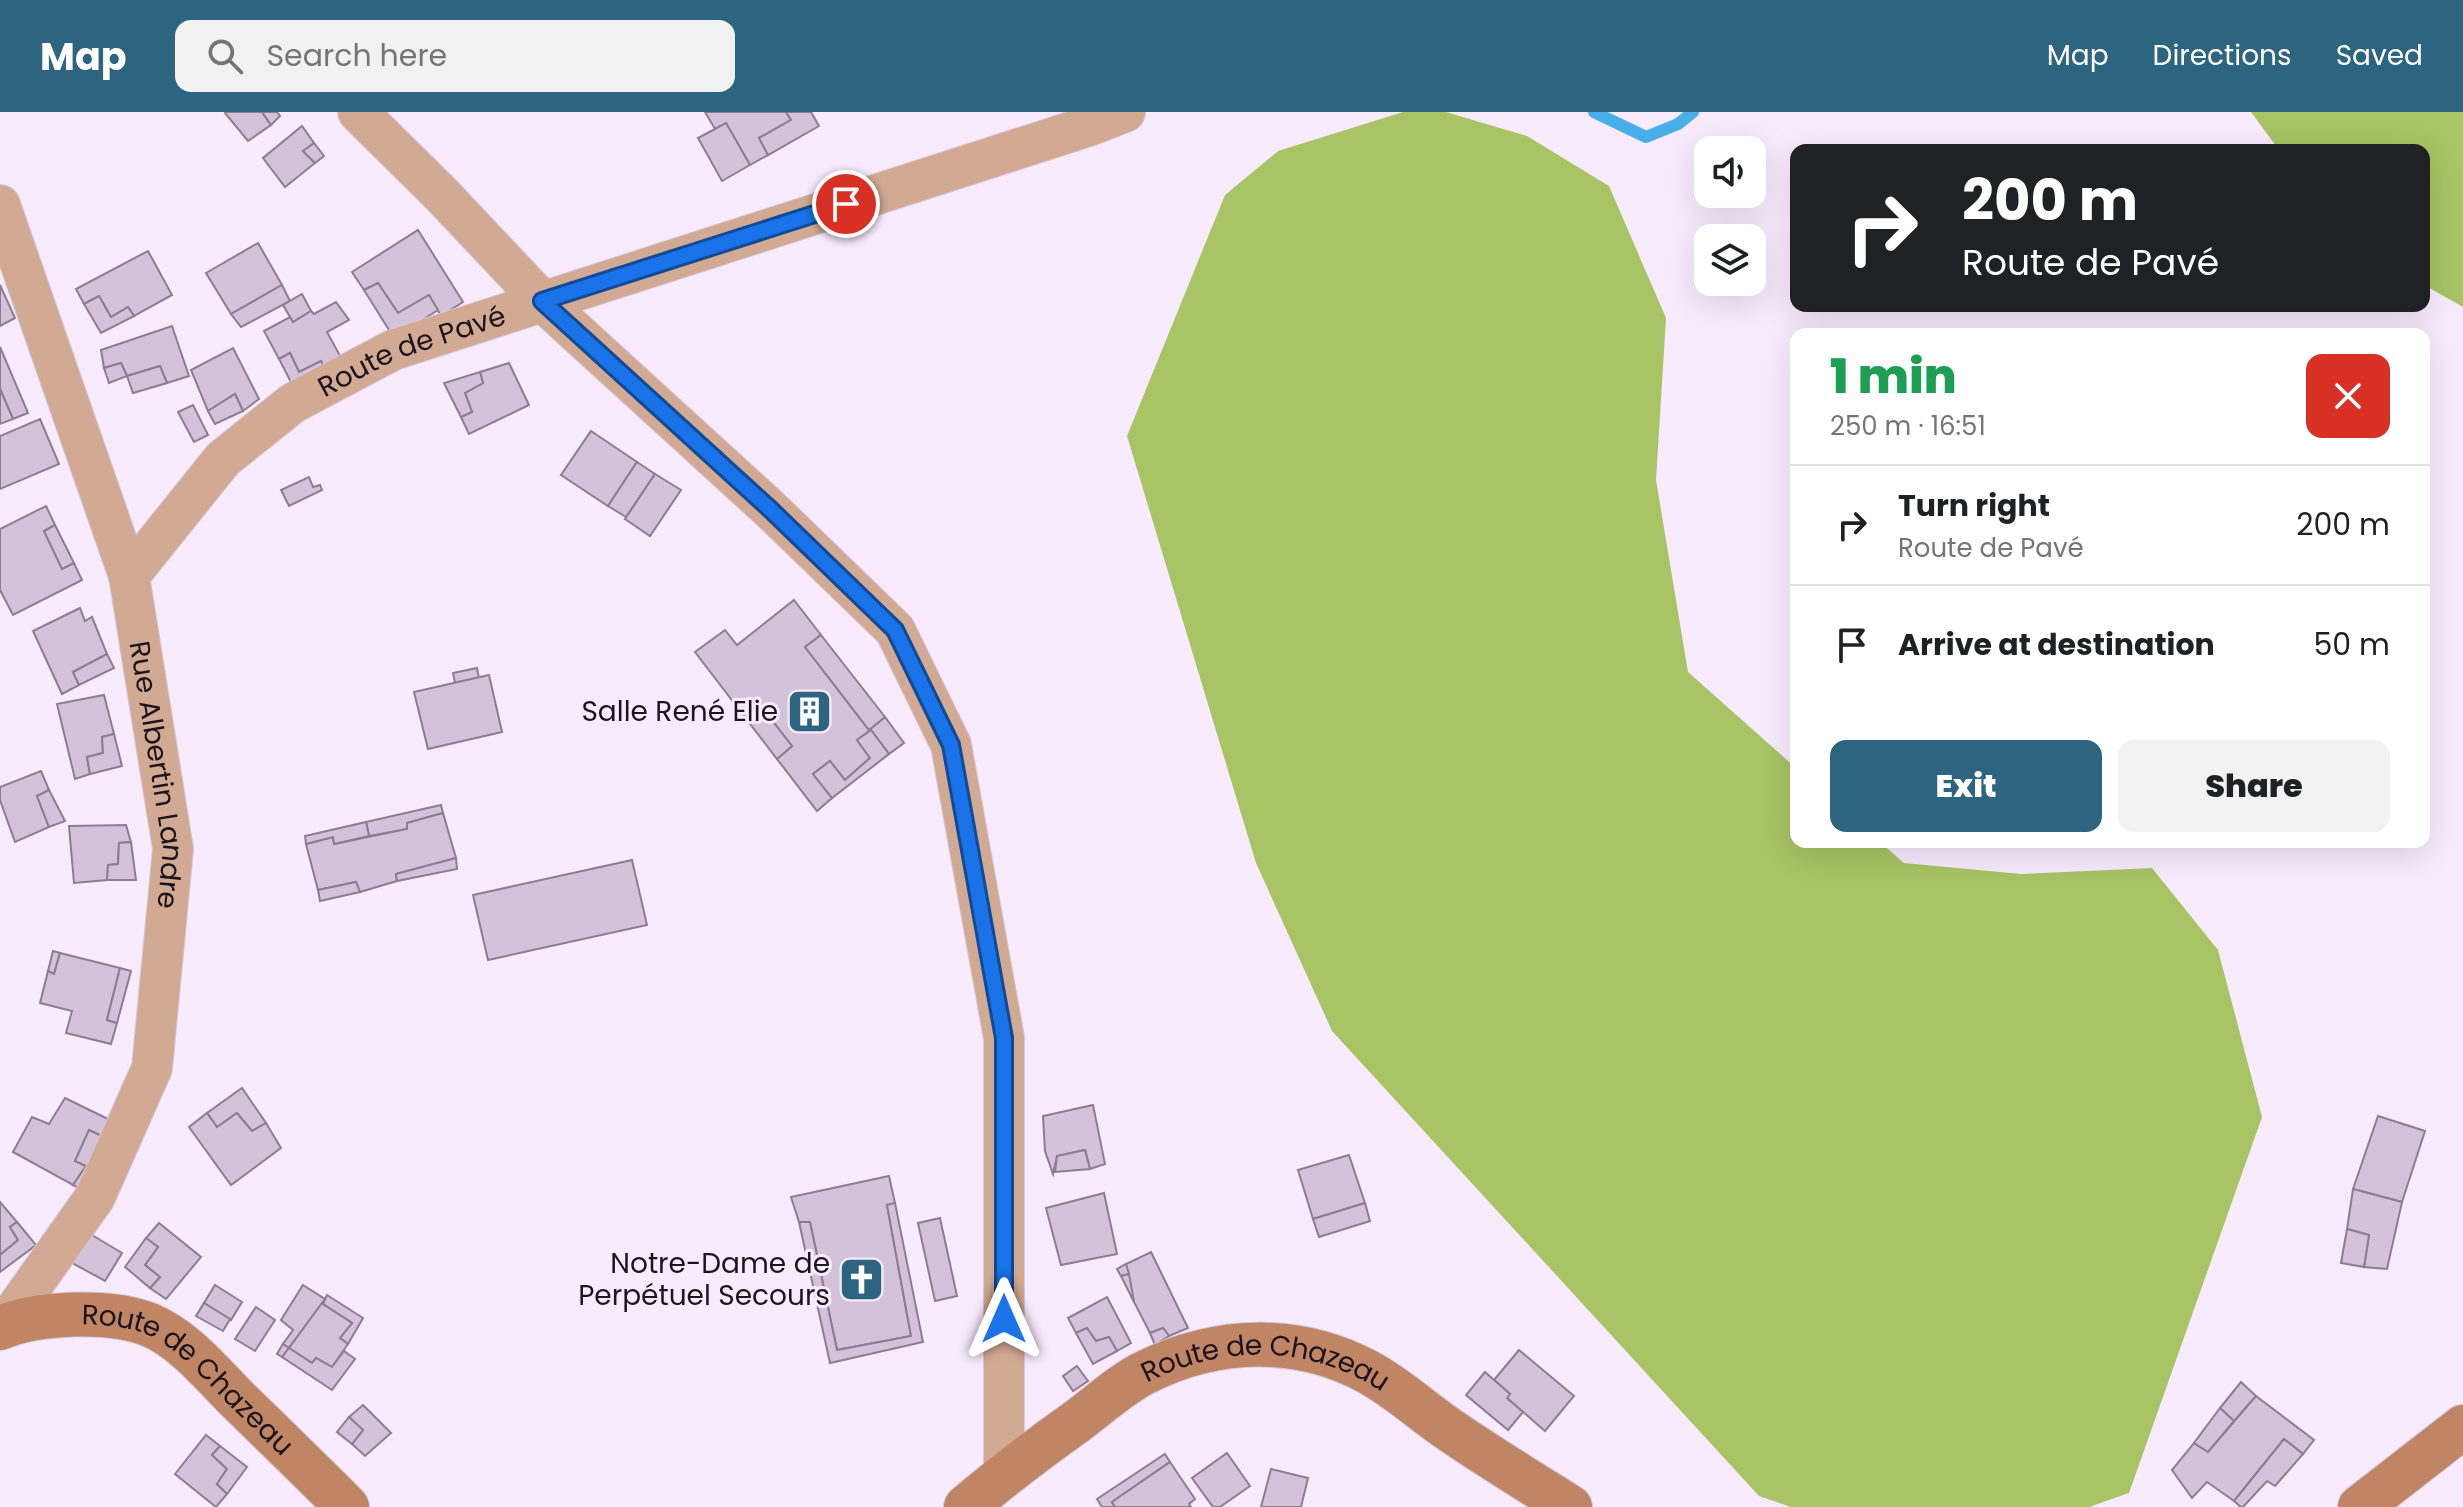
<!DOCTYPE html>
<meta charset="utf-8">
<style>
body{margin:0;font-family:Poppins,sans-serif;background:#f2f2f2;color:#202124;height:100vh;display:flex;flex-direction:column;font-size:30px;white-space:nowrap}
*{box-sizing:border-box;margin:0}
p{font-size:26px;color:#757577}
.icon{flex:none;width:44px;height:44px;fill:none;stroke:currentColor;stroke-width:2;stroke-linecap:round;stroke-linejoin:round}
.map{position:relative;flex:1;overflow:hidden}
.panel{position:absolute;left:1790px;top:216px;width:640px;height:520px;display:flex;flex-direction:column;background:#fff;border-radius:16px;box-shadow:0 8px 32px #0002}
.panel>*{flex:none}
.top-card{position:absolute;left:1790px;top:32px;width:640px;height:168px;border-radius:16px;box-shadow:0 8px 32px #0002;background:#202124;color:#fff;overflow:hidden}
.fabs{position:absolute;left:1694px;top:24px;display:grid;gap:16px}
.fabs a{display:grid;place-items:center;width:72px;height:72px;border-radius:16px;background:#fff;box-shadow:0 8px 32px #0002;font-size:40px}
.pin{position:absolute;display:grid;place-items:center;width:68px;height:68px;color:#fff;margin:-34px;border:4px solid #fff;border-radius:50%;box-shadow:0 2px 8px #0007}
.me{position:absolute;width:88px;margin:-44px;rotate:0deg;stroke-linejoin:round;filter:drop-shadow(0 0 6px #0008)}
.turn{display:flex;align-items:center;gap:28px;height:168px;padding:0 40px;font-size:36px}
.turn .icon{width:104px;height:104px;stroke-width:2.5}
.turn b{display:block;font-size:56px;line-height:68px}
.round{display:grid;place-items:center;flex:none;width:84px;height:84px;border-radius:16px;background:#f2f2f2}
.summary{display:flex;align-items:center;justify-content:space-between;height:136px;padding:0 40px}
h1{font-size:48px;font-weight:800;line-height:60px;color:#1e9e55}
.button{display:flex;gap:16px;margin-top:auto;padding:16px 40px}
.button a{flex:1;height:92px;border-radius:16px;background:#2d647f;color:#fff;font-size:32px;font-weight:800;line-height:92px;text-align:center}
.button a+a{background:#f2f2f2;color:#202124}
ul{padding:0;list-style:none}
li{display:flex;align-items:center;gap:24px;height:120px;padding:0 40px;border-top:2px solid #e0e0e0}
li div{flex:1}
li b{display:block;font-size:30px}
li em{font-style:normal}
header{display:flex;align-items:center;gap:48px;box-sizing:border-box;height:112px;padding:0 40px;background:#2d647f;color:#fff}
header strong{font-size:38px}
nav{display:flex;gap:44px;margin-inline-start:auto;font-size:28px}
.search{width:560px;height:72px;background:#f2f2f2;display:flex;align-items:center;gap:20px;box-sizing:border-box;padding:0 28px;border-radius:16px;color:#757577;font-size:30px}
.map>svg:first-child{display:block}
</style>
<header>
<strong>Map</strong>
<div class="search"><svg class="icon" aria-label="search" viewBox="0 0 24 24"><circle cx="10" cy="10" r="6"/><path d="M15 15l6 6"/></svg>Search here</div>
<nav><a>Map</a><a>Directions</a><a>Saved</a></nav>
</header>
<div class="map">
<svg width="2463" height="1395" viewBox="0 0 2463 1395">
<rect width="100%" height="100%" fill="#f9ebfe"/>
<!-- forest -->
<g fill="#a8c464">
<path d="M 1403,0 L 1446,0 L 1527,24 L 1609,74 L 1666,206 L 1656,368 L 1688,560 L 1796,656 L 1796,730 L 1880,730 L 1904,751 L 2021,762 L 2152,756 L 2218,838 L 2262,1005 L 2129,1381 L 2089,1395 L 1791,1395 L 1759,1384 L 1332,919 L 1256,751 L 1127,324 L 1225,83 L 1278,39 Z"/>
<path d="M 2251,0 L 2463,0 L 2463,195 L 2424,173 L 2424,38 L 2279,38 Z"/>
</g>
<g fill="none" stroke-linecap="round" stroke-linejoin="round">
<!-- stream -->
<path stroke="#48aee8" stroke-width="12" d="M 1594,0 L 1646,25 L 1678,12 L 1693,0"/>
</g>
<!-- building -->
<g fill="#d4c2da" stroke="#8d7d93" stroke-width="2">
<path d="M 226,0 L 262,0 L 271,13 L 248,29 L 225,1 Z"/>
<path d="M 262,0 L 277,0 L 280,4 L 271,13 Z"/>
<path d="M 705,0 L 786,0 L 791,8 L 759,26 L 768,43 L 750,53 L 726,11 L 715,17 Z"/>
<path d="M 786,0 L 811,0 L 819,14 L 768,43 L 759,26 L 791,8 Z"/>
<path d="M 726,11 L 750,53 L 722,69 L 698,26 Z"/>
<path d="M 302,14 L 314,31 L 303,39 L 315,51 L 285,75 L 263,46 Z"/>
<path d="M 314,31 L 324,44 L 315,51 L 303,39 Z"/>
<path d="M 418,118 L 463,190 L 441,204 L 429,183 L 398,201 L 378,171 L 364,178 L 352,160 Z"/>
<path d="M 258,131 L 282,173 L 231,202 L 206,161 Z"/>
<path d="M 148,139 L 172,183 L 134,204 L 128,195 L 111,205 L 99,184 L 84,192 L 76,177 Z"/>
<path d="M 378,171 L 398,201 L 429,183 L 438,198 L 394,226 L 364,178 Z"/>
<path d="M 0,173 L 15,206 L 0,214 Z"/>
<path d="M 282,173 L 290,189 L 241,215 L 231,202 Z"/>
<path d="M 302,182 L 311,199 L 293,210 L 283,193 Z"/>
<path d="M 99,184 L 111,205 L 128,195 L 134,204 L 101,221 L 84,192 Z"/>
<path d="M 336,190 L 349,208 L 327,220 L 345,253 L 327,262 L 321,249 L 299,260 L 290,241 L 279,247 L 264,219 L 290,205 L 293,210 L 311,199 L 314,202 Z"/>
<path d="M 172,214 L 189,264 L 167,271 L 160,254 L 127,264 L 121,251 L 104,256 L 101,238 Z"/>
<path d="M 0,235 L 28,301 L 13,307 L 0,277 Z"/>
<path d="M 233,236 L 259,287 L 243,299 L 235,282 L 208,299 L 191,258 Z"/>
<path d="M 290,241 L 299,260 L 321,249 L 327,262 L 295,278 L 279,247 Z"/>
<path d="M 121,251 L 127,264 L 109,271 L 104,256 Z"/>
<path d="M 509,251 L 529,293 L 469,322 L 461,305 L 472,300 L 465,281 L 483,271 L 480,260 Z"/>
<path d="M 160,254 L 167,271 L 133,281 L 127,264 Z"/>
<path d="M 480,260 L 483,271 L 465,281 L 472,300 L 461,305 L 444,271 Z"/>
<path d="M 0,277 L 13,307 L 0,312 Z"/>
<path d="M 235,282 L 243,299 L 215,312 L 208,299 Z"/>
<path d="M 193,293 L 208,323 L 194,330 L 178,300 Z"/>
<path d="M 40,307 L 59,352 L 0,377 L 0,324 Z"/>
<path d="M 591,319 L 637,350 L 608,394 L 561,363 Z"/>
<path d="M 637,350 L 655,362 L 626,405 L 608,394 Z"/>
<path d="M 655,362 L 681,378 L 650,424 L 625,407 Z"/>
<path d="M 309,365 L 313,375 L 320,373 L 322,378 L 289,394 L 281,378 Z"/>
<path d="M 46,394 L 55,413 L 44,419 L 62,457 L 74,451 L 82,468 L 13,503 L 0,478 L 0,417 Z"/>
<path d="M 55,413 L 74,451 L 62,457 L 44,419 Z"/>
<path d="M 794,488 L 821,523 L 805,535 L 869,618 L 885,605 L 904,631 L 889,642 L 871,618 L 857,628 L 870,646 L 845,668 L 830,649 L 813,662 L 832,686 L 817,699 L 777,647 L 792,634 L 760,593 L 744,604 L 695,540 L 725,518 L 737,533 Z"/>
<path d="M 80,496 L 85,509 L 92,505 L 107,542 L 73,560 L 79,573 L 62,582 L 33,519 Z"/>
<path d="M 821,523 L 885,605 L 869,618 L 805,535 Z"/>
<path d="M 107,542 L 114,556 L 79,573 L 73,560 Z"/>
<path d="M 477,556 L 479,566 L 455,571 L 453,561 Z"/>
<path d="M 489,563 L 502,620 L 428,637 L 414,580 Z"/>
<path d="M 104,583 L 114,622 L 102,625 L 103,641 L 87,645 L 90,662 L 75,667 L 57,592 Z"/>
<path d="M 760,593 L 792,634 L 777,647 L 744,604 Z"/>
<path d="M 871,618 L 889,642 L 832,686 L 813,662 L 830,649 L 845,668 L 870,646 L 857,628 Z"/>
<path d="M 114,622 L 122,654 L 90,662 L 87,645 L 103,641 L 102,625 Z"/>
<path d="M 41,659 L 49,678 L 37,684 L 49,715 L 15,730 L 0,688 L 0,675 Z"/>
<path d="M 49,678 L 65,709 L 49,715 L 37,684 Z"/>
<path d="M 441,693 L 443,701 L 407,711 L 407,717 L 369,724 L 366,710 Z"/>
<path d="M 443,701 L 456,746 L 396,762 L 397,769 L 360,780 L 356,770 L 318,778 L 306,732 L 333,725 L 334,732 L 407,717 L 407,711 Z"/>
<path d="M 366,710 L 369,724 L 334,732 L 333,725 L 306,732 L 305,724 Z"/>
<path d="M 126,713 L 131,730 L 119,731 L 118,752 L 108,753 L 107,768 L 74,771 L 69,714 Z"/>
<path d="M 131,730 L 136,768 L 107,768 L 108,753 L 118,752 L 119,731 Z"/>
<path d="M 456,746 L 457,757 L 397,769 L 396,762 Z"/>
<path d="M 632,748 L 647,813 L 488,848 L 473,783 Z"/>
<path d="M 356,770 L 360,780 L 320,789 L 318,778 Z"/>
<path d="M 53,839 L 60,841 L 54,862 L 48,859 Z"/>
<path d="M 60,841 L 120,856 L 107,908 L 117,911 L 111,932 L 66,921 L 72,899 L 40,891 L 48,859 L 54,862 Z"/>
<path d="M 120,856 L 131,859 L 117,911 L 107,908 Z"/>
<path d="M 242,976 L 266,1011 L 252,1019 L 237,1001 L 217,1015 L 207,1001 Z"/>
<path d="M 65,986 L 110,1008 L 102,1024 L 89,1018 L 75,1049 L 86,1054 L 73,1073 L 13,1040 L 32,1005 L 49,1012 Z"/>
<path d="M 1093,993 L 1105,1052 L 1090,1057 L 1085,1038 L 1057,1044 L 1053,1062 L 1045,1039 L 1043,1004 Z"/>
<path d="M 207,1001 L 217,1015 L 237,1001 L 252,1019 L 266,1011 L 281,1036 L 231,1073 L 189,1015 Z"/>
<path d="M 2378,1004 L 2425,1019 L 2402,1090 L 2353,1077 Z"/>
<path d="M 89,1018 L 114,1030 L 85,1079 L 73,1073 L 86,1054 L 75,1049 Z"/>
<path d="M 1085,1038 L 1090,1057 L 1055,1060 L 1057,1044 Z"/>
<path d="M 1349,1043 L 1365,1091 L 1313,1107 L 1298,1058 Z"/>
<path d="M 889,1064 L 895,1091 L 887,1093 L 911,1224 L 837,1238 L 810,1110 L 799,1110 L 791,1085 Z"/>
<path d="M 2353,1077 L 2402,1090 L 2387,1157 L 2364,1155 L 2369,1123 L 2347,1117 Z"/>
<path d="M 1104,1081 L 1117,1142 L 1061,1153 L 1046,1096 Z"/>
<path d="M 0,1090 L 17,1110 L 10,1115 L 18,1128 L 0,1143 Z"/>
<path d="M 895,1091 L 923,1230 L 830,1251 L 799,1110 L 810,1110 L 837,1238 L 911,1224 L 887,1093 Z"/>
<path d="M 1365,1091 L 1370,1109 L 1319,1125 L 1313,1107 Z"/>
<path d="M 940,1106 L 957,1184 L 935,1189 L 918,1111 Z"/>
<path d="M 17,1110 L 36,1133 L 0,1160 L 0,1143 L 18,1128 L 10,1115 Z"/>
<path d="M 159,1111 L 201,1145 L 166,1187 L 150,1176 L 160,1165 L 145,1153 L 158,1135 L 146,1126 Z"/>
<path d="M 82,1117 L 122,1141 L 105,1169 L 65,1147 Z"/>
<path d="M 2347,1117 L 2369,1123 L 2364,1155 L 2341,1151 Z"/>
<path d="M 146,1126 L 158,1135 L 145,1153 L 160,1165 L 150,1176 L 125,1155 Z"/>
<path d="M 1151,1140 L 1188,1216 L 1169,1224 L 1163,1216 L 1150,1221 L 1134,1190 L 1126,1152 Z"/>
<path d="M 1126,1152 L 1129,1162 L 1121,1164 L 1117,1157 Z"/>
<path d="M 1129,1162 L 1134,1190 L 1121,1164 Z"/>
<path d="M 215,1173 L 242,1190 L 231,1208 L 204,1191 Z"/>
<path d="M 303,1173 L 325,1187 L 289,1236 L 283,1232 L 293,1218 L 281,1208 Z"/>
<path d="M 327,1183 L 363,1206 L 348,1232 L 340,1226 L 352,1211 L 323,1192 Z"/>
<path d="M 1107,1185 L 1131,1231 L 1117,1239 L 1109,1225 L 1096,1229 L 1087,1216 L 1076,1221 L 1068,1206 Z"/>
<path d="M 325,1187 L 323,1192 L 352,1211 L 340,1226 L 348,1232 L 332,1255 L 316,1246 L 312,1251 L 289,1236 Z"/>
<path d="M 204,1191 L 230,1207 L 223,1219 L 196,1204 Z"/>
<path d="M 256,1195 L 275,1208 L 255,1239 L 235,1227 Z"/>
<path d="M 1087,1216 L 1096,1229 L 1109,1225 L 1117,1239 L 1093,1252 L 1076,1221 Z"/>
<path d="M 1163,1216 L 1169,1224 L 1155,1233 L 1150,1221 Z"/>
<path d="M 283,1232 L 289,1236 L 282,1245 L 277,1242 Z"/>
<path d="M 289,1236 L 312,1251 L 316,1246 L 332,1255 L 344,1239 L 355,1247 L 332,1278 L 282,1245 Z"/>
<path d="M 1519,1238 L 1574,1284 L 1545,1319 L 1507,1286 L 1510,1282 L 1494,1268 Z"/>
<path d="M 1077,1254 L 1088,1269 L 1073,1279 L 1063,1264 Z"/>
<path d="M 1485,1260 L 1510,1282 L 1507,1286 L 1523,1300 L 1508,1318 L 1466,1283 Z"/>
<path d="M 2241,1270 L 2256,1284 L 2234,1309 L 2220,1296 Z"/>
<path d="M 2256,1284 L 2314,1328 L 2303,1342 L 2284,1327 L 2234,1389 L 2207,1370 L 2192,1386 L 2172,1358 L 2194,1331 L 2208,1340 Z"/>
<path d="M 363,1293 L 391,1321 L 365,1344 L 352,1332 L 363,1318 L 349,1305 Z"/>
<path d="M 2220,1296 L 2234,1309 L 2208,1340 L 2194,1331 Z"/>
<path d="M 349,1305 L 363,1318 L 352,1332 L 337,1320 Z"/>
<path d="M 206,1323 L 220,1334 L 212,1343 L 227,1357 L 217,1372 L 227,1382 L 216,1395 L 175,1362 Z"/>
<path d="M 2284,1327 L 2303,1342 L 2275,1374 L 2267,1369 L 2243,1395 L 2241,1395 L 2234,1389 Z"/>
<path d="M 220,1334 L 247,1355 L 227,1382 L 217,1372 L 227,1357 L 212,1343 Z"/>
<path d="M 1227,1341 L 1250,1374 L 1220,1395 L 1213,1395 L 1192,1366 Z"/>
<path d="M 1165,1342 L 1170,1350 L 1112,1390 L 1115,1395 L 1102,1395 L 1097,1387 Z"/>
<path d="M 1170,1350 L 1195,1387 L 1189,1392 L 1191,1395 L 1115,1395 L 1112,1390 Z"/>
<path d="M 1271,1357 L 1308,1366 L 1301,1395 L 1261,1395 Z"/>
</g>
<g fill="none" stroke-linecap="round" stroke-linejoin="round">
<defs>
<g id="street">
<path d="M 358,0 L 442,83 L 542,189 L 771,398 L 895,518 L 951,633 L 1004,926 L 1004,1363"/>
<path id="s1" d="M 0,93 L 129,464 L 173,737 L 152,956 L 95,1085 L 3,1215"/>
<path id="s2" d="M 129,464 L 223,347 L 293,291 L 393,238 L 1089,14 L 1125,0"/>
</g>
<g id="secondary">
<path id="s3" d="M 0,1216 C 38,1200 111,1197 150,1213 C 185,1228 212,1262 238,1288 C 274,1323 311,1359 347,1395"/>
<path id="s4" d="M 966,1395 C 1001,1365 1038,1337 1076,1310 C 1098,1294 1121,1272 1146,1260 C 1217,1225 1297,1222 1368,1260 C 1396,1275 1421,1298 1447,1316 C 1487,1344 1529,1369 1570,1395"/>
<path d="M 2360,1395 L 2463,1315"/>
</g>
</defs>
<!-- street casing -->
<use href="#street" stroke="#d6c9da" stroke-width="42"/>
<!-- secondary casing -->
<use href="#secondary" stroke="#d6c9da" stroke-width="46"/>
<!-- street -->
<use href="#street" stroke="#d2a993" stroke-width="40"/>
<!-- secondary -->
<use href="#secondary" stroke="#c08565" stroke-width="44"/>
</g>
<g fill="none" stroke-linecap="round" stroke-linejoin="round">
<defs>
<path id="route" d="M 846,92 L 542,189 L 771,398 L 895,518 L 951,633 L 1004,926 L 1004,1207"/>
</defs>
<!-- route casing -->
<use href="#route" stroke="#114b97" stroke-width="20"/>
<!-- route -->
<use href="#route" stroke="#1a73e8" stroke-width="14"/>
</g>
<!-- icons -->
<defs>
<symbol id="building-square" viewBox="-11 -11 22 22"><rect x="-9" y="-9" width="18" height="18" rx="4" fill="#2d647f" stroke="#f9ebfe"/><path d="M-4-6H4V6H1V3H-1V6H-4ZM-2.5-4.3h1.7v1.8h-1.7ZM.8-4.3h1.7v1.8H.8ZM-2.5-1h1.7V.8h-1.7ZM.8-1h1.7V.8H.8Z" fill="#fff"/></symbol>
<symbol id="church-square" viewBox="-11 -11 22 22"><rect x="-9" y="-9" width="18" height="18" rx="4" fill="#2d647f" stroke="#f9ebfe"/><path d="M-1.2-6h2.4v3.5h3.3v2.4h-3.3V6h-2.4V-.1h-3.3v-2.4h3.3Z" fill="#fff"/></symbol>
</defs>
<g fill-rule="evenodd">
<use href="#building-square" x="784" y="574" width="51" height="51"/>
<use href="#church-square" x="836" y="1142" width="51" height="51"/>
</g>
<g text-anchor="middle" stroke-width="6" stroke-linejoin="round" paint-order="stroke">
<!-- street labels -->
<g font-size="28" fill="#1c151e" stroke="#f9ebfe">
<text dy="10" stroke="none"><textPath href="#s2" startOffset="370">Route de Pavé</textPath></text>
<text dy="10" stroke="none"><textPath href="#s1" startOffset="594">Rue Albertin Landre</textPath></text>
<text dy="10" stroke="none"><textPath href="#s3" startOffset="212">Route de Chazeau</textPath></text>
<text dy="10" stroke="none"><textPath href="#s4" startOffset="350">Route de Chazeau</textPath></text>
</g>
<!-- poi labels -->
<g font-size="28" fill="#1c151e" stroke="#f9ebfe" text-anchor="end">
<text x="778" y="609">Salle René Elie</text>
<text x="830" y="1161">Notre-Dame de<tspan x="830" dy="32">Perpétuel Secours</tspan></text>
</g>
</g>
</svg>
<div class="fabs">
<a><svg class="icon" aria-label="sound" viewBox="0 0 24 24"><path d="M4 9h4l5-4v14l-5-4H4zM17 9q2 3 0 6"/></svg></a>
<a><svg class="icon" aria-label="layers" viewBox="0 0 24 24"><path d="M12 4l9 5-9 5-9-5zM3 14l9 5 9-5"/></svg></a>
</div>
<div class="pin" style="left:846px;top:92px;background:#d93025"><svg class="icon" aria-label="arrive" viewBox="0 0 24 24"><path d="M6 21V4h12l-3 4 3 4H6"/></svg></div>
<svg class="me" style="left:1004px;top:1207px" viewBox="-20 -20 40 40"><path d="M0-17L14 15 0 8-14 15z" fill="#1a73e8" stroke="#fff" stroke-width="4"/></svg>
<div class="top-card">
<div class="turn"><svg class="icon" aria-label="right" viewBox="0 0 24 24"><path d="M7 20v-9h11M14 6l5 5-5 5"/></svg><div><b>200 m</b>Route de Pavé</div></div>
</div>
<section class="panel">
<div class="summary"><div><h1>1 min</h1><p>250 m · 16:51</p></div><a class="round" style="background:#d93025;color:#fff"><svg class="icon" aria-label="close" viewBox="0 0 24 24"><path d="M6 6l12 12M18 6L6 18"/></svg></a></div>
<ul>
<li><svg class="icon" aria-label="right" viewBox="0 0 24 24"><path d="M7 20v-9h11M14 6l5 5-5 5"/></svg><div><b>Turn right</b><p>Route de Pavé</p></div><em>200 m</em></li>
<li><svg class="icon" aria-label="arrive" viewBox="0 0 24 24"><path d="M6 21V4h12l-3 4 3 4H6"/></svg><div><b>Arrive at destination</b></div><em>50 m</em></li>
</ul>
<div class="button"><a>Exit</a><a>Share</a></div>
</section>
</div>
